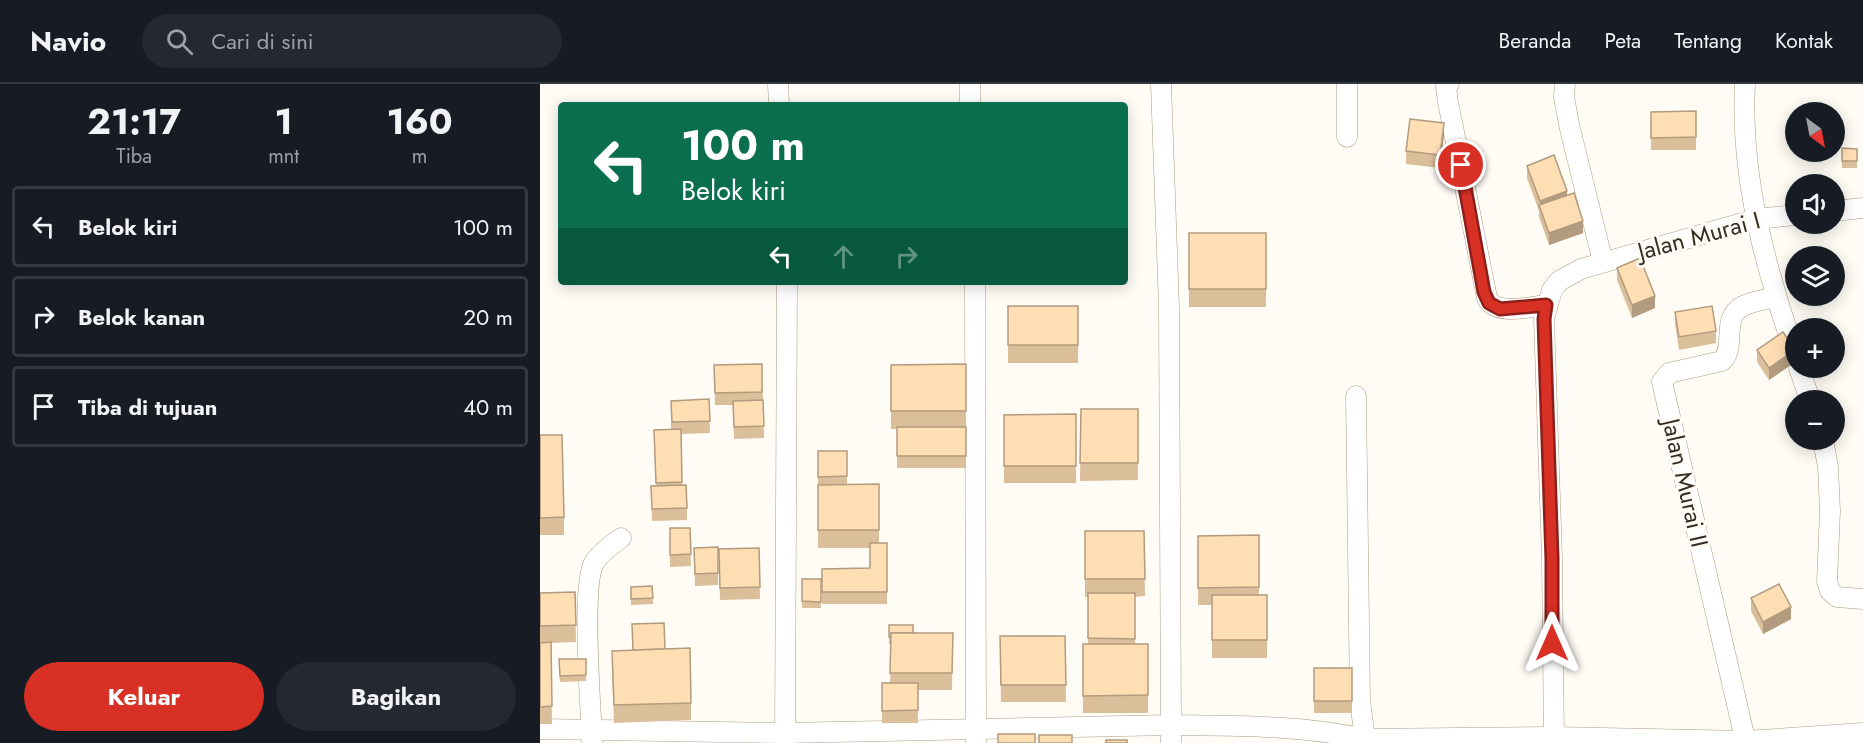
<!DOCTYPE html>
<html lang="id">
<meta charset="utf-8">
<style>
body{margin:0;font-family:Jost,sans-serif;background:#242831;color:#f1f3f6;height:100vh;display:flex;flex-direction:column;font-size:22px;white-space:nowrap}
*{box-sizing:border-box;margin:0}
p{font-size:20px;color:#9ea1a6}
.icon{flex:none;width:33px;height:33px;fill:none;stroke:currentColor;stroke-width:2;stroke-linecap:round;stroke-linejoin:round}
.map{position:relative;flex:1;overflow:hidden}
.details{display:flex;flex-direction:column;background:#171b24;width:540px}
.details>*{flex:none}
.banner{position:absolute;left:18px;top:18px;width:570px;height:183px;border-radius:6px;box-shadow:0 3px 15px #0003;background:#0b6e4f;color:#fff;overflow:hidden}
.needle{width:39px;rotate:148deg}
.tools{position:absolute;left:1245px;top:18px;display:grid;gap:12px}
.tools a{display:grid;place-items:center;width:60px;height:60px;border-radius:50%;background:#171b24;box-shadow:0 3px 15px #0003;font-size:30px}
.pin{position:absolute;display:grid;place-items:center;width:51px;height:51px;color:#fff;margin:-26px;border:3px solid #fff;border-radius:50%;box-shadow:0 2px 6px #0007}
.me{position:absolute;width:66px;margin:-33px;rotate:0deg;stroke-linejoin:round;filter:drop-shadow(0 0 4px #0008)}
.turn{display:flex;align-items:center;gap:21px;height:126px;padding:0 24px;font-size:27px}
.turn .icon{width:78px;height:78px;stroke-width:2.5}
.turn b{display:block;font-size:42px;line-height:51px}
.lanes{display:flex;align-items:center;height:57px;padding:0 24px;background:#0003;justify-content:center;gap:30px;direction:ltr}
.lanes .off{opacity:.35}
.eta{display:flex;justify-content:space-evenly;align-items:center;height:102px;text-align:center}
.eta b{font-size:36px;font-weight:700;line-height:42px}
.cta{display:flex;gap:12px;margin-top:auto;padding:12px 24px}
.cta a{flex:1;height:69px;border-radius:36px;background:#d93025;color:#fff;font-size:24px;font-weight:700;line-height:69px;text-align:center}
.cta a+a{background:#242831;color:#f1f3f6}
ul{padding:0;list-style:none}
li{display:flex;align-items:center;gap:18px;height:81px;margin:0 12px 9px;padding:0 12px;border:3px solid #363941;border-radius:6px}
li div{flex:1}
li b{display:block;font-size:22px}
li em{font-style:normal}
header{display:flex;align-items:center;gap:36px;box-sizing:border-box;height:84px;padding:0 30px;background:#171b24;border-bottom:2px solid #363941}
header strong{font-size:28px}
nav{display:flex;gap:33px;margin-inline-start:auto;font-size:21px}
.search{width:420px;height:54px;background:#242831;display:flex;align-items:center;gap:15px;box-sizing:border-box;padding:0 21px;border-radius:33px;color:#9ea1a6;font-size:22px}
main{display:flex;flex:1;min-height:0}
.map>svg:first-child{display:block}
</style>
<header>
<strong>Navio</strong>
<div class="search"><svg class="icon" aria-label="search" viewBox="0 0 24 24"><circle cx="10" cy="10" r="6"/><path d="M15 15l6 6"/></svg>Cari di sini</div>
<nav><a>Beranda</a><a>Peta</a><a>Tentang</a><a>Kontak</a></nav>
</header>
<main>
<section class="details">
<div class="eta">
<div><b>21:17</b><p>Tiba</p></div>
<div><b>1</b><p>mnt</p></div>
<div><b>160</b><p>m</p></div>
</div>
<ul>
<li><svg class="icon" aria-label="left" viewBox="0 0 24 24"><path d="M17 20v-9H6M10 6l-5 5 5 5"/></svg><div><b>Belok kiri</b></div><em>100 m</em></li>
<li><svg class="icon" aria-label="right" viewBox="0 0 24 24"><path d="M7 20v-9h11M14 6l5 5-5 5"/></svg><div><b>Belok kanan</b></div><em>20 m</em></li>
<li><svg class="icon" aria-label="arrive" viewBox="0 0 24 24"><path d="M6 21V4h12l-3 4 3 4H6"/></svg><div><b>Tiba di tujuan</b></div><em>40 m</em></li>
</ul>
<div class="cta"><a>Keluar</a><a>Bagikan</a></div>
</section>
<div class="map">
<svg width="1323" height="659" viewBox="0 0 1323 659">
<rect width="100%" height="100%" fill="#fffbf5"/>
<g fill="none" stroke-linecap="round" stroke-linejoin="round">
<defs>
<g id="minor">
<path d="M 238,0 L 239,21"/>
<path d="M 430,0 L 430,21"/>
<path d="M 621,0 L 629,224 L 631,641 C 696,642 761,641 825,655 L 825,659"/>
<path d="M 909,0 L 906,3 L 908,18 L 947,214 C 955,232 990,223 1006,221"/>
<path d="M 1025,0 L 1024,13 L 1030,45 L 1063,178"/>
<path d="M 1205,0 C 1200,94 1226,185 1256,273"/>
<path d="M 807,53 L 807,0"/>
<path d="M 1294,127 L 1323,124"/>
<path d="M 435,198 L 436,659"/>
<path d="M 1259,284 L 1270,316"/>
<path d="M 816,312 L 820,617 L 825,655 L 1014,653 L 1206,657 L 1323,649"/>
<path d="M 1283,356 L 1288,383 L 1290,427 L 1287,497 L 1290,507 L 1297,513 L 1323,515"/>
<path d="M 0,645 L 245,649 L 631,641 L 631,659"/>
<path d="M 52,657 C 51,624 41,502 54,479 C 60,469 71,461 81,454"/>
<path d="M 245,659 L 247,198"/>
<path d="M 1014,659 L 1012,475 L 1004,235 L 1012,206 L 1019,197 L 1041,185 L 1216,135 L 1256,131"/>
<path d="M 1206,659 L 1122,298 L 1129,289 L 1182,277 C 1197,263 1180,234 1203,222 C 1212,217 1225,216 1235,213"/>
</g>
</defs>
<!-- minor casing -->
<use href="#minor" stroke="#af9b82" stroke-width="21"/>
<!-- minor -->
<use href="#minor" stroke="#fff" stroke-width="20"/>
</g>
<!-- wall -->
<g fill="#dbbf9b">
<path d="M 1156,27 L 1156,66 L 1111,66 L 1111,28 Z"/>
<path d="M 904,51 L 900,84 L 866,80 L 866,67 Z"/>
<path d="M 1302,64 L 1317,65 L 1317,84 L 1302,84 Z"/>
<path d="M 987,82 L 1027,111 L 1043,149 L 1009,161 L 999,133 L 999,127 L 987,94 Z"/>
<rect x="649" y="149" width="77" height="74"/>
<path d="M 1077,184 L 1115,224 L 1092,234 L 1077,196 Z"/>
<rect x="468" y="222" width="70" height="57"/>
<path d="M 1135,228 L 1176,247 L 1176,259 L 1139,266 L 1135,240 Z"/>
<path d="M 1217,266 L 1255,278 L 1229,296 L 1217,278 Z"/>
<path d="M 222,280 L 224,354 L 194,355 L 193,321 L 175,321 L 174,281 Z"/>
<path d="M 426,280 L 426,384 L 357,384 L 357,345 L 351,345 L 351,281 Z"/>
<path d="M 169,315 L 170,349 L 141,350 L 142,401 L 147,424 L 147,436 L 112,437 L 111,402 L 116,402 L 114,346 L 131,345 L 131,317 Z"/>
<path d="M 541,325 L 598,325 L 598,396 L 540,397 Z"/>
<path d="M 536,330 L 536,399 L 464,399 L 464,331 Z"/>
<path d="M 0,351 L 24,433 L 24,451 L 0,451 Z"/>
<path d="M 278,367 L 307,367 L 307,401 L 339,400 L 339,459 L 347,459 L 347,520 L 282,520 L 282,485 L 330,484 L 330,464 L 278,464 Z"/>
<path d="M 130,444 L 150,444 L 151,482 L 130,483 Z"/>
<path d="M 545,447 L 604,447 L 605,512 L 595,513 L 595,560 L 608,560 L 608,629 L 543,629 L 543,560 L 548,560 L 548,513 L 545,513 Z"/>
<path d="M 719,451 L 719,511 L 727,511 L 727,574 L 672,574 L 672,521 L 658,521 L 658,452 Z"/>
<path d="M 178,463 L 178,501 L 155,502 L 154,464 Z"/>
<path d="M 219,464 L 220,515 L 180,516 L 179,465 Z"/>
<rect x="262" y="495" width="19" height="29"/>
<path d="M 112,502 L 113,520 L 91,521 L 91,503 Z"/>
<path d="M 35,508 L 36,558 L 11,559 L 12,640 L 0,640 L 0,509 Z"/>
<path d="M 1211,514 L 1251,535 L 1223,550 L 1211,527 Z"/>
<path d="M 349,541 L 373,549 L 413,549 L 412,606 L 378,606 L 378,639 L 342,639 L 342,599 L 350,599 L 351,560 L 349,560 Z"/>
<path d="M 460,552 L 525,552 L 526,618 L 461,618 Z"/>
<path d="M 125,565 L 151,619 L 151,636 L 74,639 L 72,584 Z"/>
<path d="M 19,575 L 46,575 L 46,597 L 20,598 Z"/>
<rect x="774" y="584" width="38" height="45"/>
</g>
<!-- shaded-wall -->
<g fill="#b29b7e">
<path d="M 904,39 L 904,51 L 900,84 L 900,71 Z"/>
<path d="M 1027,107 L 1027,119 L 1000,123 L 1000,117 Z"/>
<path d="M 1043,137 L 1043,149 L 1009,161 L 1009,149 Z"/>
<path d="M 1115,212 L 1115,224 L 1092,234 L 1092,221 Z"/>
<path d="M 1255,266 L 1255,278 L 1229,296 L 1229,284 Z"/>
<path d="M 1251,523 L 1251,535 L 1223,550 L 1223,538 Z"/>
</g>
<!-- building -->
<g fill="#ffdeb4" stroke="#b29b7e" stroke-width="1.5">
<path d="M 1156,27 L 1156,53 L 1111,54 L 1111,28 Z"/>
<path d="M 870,35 L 904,39 L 900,71 L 866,67 Z"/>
<path d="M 1302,64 L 1317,65 L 1317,77 L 1302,77 Z"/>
<path d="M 1014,71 L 1027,107 L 1000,117 L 987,82 Z"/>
<path d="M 1034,109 L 1043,137 L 1009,149 L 999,121 Z"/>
<rect x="649" y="149" width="77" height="56"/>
<path d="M 1100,174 L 1115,212 L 1092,221 L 1077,184 Z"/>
<rect x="468" y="222" width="70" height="39"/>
<path d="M 1172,222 L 1176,247 L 1139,253 L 1135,228 Z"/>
<path d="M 1243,248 L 1255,266 L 1229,284 L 1217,266 Z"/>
<path d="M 222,280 L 222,308 L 175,309 L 174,281 Z"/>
<path d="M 426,280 L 426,327 L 351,327 L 351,281 Z"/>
<path d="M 169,315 L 170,337 L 132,338 L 131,317 Z"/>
<path d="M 223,316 L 224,342 L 194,343 L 193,317 Z"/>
<path d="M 541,325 L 598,325 L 598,379 L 540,379 Z"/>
<path d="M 536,330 L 536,382 L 464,382 L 464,331 Z"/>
<rect x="357" y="343" width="69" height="29"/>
<path d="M 141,345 L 142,398 L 116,399 L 114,346 Z"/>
<path d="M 0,351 L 22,351 L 24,433 L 0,434 Z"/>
<path d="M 278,367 L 307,367 L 307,392 L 278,393 Z"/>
<path d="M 339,400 L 339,446 L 278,446 L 278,401 Z"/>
<path d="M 146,401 L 147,424 L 112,425 L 111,402 Z"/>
<path d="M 130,444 L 150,444 L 151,470 L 130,471 Z"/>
<path d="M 545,447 L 604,447 L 605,495 L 545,495 Z"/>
<path d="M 719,451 L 719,503 L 658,504 L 658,452 Z"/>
<path d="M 330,459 L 347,459 L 347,508 L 282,508 L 282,485 L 330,484 Z"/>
<path d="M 178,463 L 178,489 L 155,490 L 154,464 Z"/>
<path d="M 219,464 L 220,503 L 180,504 L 179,465 Z"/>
<path d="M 262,495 L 281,495 L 281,518 L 262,517 Z"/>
<path d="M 1239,500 L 1251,523 L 1223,538 L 1211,514 Z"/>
<path d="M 112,502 L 113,514 L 91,515 L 91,503 Z"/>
<path d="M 35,508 L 36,541 L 0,542 L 0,509 Z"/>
<path d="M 548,509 L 595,509 L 595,555 L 548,554 Z"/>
<rect x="672" y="511" width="55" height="45"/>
<path d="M 124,539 L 125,565 L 93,566 L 92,540 Z"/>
<path d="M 349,541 L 373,541 L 373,549 L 351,549 L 351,553 L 349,553 Z"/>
<path d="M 351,549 L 413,549 L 412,589 L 350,589 Z"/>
<path d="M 460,552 L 525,552 L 526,601 L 461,601 Z"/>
<path d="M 11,558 L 12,622 L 0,623 L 0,559 Z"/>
<path d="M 543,560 L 608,560 L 608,611 L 543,612 Z"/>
<path d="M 150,564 L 151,619 L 74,621 L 72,567 Z"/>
<path d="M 19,575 L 46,575 L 46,591 L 20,592 Z"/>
<rect x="774" y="584" width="38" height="33"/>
<path d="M 342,599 L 378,599 L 378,626 L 342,627 Z"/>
<rect x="458" y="650" width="37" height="9"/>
<rect x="499" y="651" width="33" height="8"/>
<rect x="566" y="656" width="21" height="3"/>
</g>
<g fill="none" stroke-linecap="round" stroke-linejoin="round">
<defs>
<path id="route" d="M 921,81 L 944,208 L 949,219 L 960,225 L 1006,221 L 1004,235 L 1012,475 L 1012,559"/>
</defs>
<!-- route casing -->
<use href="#route" stroke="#8d1f18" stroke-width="15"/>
<!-- route -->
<use href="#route" stroke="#d93025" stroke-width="10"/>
</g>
<g text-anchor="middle" stroke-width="6" stroke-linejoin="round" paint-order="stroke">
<!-- street labels -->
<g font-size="24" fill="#352c22" stroke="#fffbf5">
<text transform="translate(1159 152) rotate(-15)" y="8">Jalan Murai I</text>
<text transform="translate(1145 399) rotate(77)" y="8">Jalan Murai II</text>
</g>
</g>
</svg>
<div class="tools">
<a><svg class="needle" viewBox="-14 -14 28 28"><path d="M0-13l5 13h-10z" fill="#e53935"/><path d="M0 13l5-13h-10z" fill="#9ea1a6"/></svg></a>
<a><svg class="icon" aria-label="sound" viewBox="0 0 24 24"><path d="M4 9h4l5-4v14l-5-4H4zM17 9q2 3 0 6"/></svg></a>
<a><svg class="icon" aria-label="layers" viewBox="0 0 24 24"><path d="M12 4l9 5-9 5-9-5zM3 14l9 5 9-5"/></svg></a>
<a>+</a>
<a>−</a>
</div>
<div class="pin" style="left:921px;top:81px;background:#d93025"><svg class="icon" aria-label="arrive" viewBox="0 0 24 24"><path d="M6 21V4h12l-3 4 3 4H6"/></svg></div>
<svg class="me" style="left:1012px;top:559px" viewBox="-20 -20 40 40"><path d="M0-17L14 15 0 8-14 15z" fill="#d93025" stroke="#fff" stroke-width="4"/></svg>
<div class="banner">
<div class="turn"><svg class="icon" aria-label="left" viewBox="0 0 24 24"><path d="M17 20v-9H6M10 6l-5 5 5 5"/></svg><div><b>100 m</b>Belok kiri</div></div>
<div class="lanes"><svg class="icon" aria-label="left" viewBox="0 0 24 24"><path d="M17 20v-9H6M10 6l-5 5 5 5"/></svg><svg class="icon off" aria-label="ahead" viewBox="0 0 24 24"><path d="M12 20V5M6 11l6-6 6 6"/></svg><svg class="icon off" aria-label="right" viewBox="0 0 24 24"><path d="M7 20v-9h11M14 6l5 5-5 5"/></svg></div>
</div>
</div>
</main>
